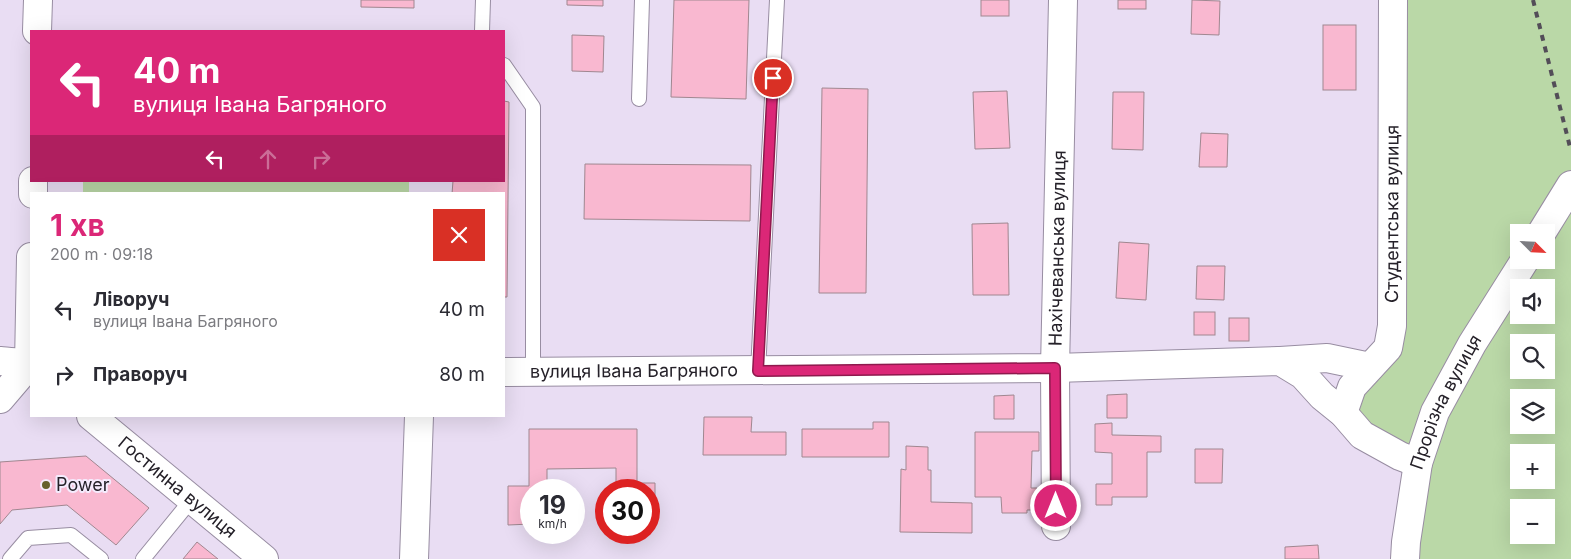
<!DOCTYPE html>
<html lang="uk">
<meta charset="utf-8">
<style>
body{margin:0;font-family:Inter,sans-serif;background:#f7f7f7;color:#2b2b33;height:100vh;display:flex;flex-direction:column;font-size:19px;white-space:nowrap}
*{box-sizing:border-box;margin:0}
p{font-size:16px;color:#7c7c81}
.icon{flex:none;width:28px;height:28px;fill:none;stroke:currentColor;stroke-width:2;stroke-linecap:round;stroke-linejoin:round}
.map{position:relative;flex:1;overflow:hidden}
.details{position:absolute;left:30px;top:192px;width:475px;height:225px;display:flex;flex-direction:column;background:#fff;border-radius:0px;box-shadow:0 5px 20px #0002}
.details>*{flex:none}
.banner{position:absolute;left:30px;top:30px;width:475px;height:152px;border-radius:0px;box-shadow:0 5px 20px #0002;background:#db2777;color:#fff;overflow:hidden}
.needle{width:32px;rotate:114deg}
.fabs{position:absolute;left:1510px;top:224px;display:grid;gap:10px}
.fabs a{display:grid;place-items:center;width:45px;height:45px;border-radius:0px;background:#fff;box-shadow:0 5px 20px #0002;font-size:25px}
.speed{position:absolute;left:520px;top:479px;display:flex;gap:10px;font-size:25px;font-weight:700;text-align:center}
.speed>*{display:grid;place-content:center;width:65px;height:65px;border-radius:50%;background:#fff;box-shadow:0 5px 20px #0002;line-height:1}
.speed small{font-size:12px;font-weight:400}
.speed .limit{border:8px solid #d22;background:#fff;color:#111}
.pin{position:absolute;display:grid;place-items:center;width:42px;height:42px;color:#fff;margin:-21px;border:2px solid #fff;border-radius:50%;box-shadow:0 1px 5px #0007}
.me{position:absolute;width:55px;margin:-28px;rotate:0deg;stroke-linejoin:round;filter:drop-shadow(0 0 4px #0008)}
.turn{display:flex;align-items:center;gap:18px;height:105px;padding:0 20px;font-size:22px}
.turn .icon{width:65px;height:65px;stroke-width:2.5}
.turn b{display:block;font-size:35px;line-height:42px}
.lanes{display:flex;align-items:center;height:48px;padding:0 20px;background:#0003;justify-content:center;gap:25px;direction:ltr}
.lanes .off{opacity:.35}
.round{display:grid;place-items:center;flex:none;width:52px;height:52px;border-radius:0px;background:#f7f7f7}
.summary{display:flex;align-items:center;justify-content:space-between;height:85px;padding:0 20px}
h1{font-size:30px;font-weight:700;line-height:38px;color:#db2777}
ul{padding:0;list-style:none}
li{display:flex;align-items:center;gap:15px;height:65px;padding:0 20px}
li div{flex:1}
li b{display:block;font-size:19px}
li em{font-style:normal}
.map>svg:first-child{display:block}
</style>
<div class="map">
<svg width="1571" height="559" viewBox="0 0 1571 559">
<rect width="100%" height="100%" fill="#e9ddf3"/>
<!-- green -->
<g fill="#bad8a7" fill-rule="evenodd">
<path d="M 1393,0 L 1571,0 L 1571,559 L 1405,559 L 1418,463 L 1362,435 L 1352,387 L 1388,348 ZM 1519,232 L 1546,232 L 1546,260 L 1519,260 ZM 1519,288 L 1546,288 L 1546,315 L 1519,315 ZM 1519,342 L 1546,342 L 1546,370 L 1519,370 ZM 1519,398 L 1546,398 L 1546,425 L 1519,425 ZM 1519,452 L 1546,452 L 1546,480 L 1519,480 ZM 1519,508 L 1546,508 L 1546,535 L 1519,535 Z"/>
<rect x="83" y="181" width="326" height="13"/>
</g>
<!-- building -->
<g fill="#f9b8d0" stroke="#a08790">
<path d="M 361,0 L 414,0 L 414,8 L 361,7 Z"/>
<path d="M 567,0 L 603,0 L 603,6 L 567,5 Z"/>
<path d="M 674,0 L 749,0 L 746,99 L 671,97 Z"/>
<rect x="981" y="0" width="28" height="16"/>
<rect x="1118" y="0" width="28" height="9"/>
<path d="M 1192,0 L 1220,1 L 1219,35 L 1191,34 Z"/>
<rect x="1323" y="25" width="33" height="65"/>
<path d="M 572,35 L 604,36 L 603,72 L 572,71 Z"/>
<path d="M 822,88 L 868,89 L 866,293 L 819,293 Z"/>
<path d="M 1007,91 L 1010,148 L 975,149 L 973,92 Z"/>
<path d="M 1113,92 L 1144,92 L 1143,150 L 1112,149 Z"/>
<path d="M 504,101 L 509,102 L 507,297 L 504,297 L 504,194 L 452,194 L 453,181 L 504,181 Z"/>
<path d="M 1201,133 L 1228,134 L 1227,167 L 1199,167 Z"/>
<path d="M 585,164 L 751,165 L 750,221 L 584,219 Z"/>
<path d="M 1008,223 L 1009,295 L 973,295 L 972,224 Z"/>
<path d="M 1119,242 L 1149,244 L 1146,300 L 1116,298 Z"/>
<path d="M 1197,266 L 1225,266 L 1224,300 L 1196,299 Z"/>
<rect x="1194" y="312" width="21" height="23"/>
<rect x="1229" y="318" width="20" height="23"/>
<path d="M 1127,394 L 1127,418 L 1107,418 L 1107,395 Z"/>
<path d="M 1014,395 L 1014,419 L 994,419 L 994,396 Z"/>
<path d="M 704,417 L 752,417 L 751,432 L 786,432 L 786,455 L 703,455 Z"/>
<path d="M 873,422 L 889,422 L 889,457 L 802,457 L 802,429 L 873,429 Z"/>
<path d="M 1112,423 L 1112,435 L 1161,436 L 1161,452 L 1147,452 L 1147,497 L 1112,497 L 1112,505 L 1096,505 L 1096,484 L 1112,484 L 1112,453 L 1095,452 L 1095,424 Z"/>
<path d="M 529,429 L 637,429 L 637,483 L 655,483 L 655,522 L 649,522 L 649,490 L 616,490 L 616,468 L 547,469 L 547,490 L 531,490 L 531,524 L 508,525 L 508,486 L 529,486 Z"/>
<path d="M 975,432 L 1039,432 L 1039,451 L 1032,451 L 1031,488 L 1037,488 L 1037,510 L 1027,510 L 1027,513 L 1002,513 L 1001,497 L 975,497 Z"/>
<path d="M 906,446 L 928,447 L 928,470 L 931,470 L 931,502 L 972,503 L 972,533 L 900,532 L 901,469 L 906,470 Z"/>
<path d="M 1195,449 L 1223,449 L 1222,483 L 1195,483 Z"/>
<path d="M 86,456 L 149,508 L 116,545 L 67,505 L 12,510 L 0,524 L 0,462 Z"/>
<path d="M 197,542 L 218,559 L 183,559 Z"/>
<path d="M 1318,545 L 1319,559 L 1285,559 L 1285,547 Z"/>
</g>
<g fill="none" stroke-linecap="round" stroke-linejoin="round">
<defs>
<g id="lane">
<path d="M 482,31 L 483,0"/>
<path d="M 504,65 L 533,107 L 533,371"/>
<path d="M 639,99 L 642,0"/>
<path d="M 758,371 L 777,0"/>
<path d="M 10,559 L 28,538 L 71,535 L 101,559"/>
<path d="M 143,559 L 192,499"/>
</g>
<g id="street">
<path d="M 37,31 L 38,0"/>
<path d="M 33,194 L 33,181"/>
<path d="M 1542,232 L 1571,185"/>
<path d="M 0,361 C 10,362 23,362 31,367"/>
<path d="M 1280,361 L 1327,358 L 1370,367"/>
<path d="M 29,365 L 31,257"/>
<path id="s1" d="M 504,372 L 1055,368 L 1280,361 L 1303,375 L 1322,396 L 1343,413 L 1362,435 L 1400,456 L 1418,463"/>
<path d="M 0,399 L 29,365"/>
<path id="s2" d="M 1343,413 L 1352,387 L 1388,348 L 1392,326 L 1393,0"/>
<path id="s3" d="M 91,416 L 264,559"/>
<path id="s4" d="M 1056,526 L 1055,368 L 1063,0"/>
<path d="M 414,559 L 419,416"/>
<path id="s5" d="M 1405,559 L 1406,542 L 1418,463 L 1435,412 L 1472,344 L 1525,260"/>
</g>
</defs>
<!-- lane casing -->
<use href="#lane" stroke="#988da2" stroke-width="16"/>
<!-- street casing -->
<use href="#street" stroke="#988da2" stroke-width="30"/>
<!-- lane -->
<use href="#lane" stroke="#fff" stroke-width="14"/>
<!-- street -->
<use href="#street" stroke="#fff" stroke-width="28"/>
<!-- rail -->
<path stroke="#534d58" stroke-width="4" stroke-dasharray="6 6" stroke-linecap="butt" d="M 1533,0 L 1571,151"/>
</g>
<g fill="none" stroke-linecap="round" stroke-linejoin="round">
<defs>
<path id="route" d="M 773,78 L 758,371 L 1055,368 L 1056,506"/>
</defs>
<!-- route casing -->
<use href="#route" stroke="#8e194d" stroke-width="12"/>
<!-- route -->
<use href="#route" stroke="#db2777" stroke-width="9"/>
</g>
<!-- markers -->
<circle fill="#66612d" stroke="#f5ebfd" stroke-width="2" cx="46" cy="485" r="5"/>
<g text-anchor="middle" stroke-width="4" stroke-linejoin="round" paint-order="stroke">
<!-- street labels -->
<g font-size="18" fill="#252129" stroke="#f5ebfd">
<text dy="6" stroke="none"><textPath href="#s2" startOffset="215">Студентська вулиця</textPath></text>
<text dy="6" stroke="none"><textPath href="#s4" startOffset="278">Нахічеванська вулиця</textPath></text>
<text dy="6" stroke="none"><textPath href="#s1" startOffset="130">вулиця Івана Багряного</textPath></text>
<text dy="6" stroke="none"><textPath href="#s5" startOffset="164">Прорізна вулиця</textPath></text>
<text dy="6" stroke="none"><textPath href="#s3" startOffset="112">Гостинна вулиця</textPath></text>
</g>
<!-- poi labels -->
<g font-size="18" fill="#252129" stroke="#f5ebfd" text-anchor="start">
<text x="56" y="491">Power</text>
</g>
</g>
</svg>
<div class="fabs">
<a><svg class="needle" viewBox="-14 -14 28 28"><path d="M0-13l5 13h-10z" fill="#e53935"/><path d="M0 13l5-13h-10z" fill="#7c7c81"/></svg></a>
<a><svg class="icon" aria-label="sound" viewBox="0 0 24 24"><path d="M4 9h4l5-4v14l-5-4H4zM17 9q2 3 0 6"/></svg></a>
<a><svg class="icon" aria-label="search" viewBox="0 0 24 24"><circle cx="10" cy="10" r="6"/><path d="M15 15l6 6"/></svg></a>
<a><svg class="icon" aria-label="layers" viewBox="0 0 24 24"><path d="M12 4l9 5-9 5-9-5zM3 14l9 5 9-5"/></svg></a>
<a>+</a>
<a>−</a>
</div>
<div class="speed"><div>19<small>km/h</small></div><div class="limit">30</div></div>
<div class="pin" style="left:773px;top:78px;background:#d93025"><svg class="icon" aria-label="arrive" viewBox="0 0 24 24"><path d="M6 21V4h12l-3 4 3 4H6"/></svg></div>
<svg class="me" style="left:1056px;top:506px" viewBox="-20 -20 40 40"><circle r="17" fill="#db2777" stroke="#fff" stroke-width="3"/><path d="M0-11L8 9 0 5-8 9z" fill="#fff"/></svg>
<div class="banner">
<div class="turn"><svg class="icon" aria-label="left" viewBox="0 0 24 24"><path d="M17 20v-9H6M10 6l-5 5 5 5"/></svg><div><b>40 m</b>вулиця Івана Багряного</div></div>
<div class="lanes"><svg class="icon" aria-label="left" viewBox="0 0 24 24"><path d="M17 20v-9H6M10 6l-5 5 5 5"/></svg><svg class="icon off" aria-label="ahead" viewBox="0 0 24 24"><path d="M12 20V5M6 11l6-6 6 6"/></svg><svg class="icon off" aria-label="right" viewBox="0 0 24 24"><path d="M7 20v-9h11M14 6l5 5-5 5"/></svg></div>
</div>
<section class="details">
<div class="summary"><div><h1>1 хв</h1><p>200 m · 09:18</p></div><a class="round" style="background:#d93025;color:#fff"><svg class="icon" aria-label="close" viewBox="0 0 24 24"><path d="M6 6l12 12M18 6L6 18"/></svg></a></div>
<ul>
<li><svg class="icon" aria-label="left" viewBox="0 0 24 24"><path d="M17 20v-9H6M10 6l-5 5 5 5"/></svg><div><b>Ліворуч</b><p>вулиця Івана Багряного</p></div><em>40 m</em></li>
<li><svg class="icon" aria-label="right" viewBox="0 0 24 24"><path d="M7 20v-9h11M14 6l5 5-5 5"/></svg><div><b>Праворуч</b></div><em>80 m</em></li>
</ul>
</section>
</div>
